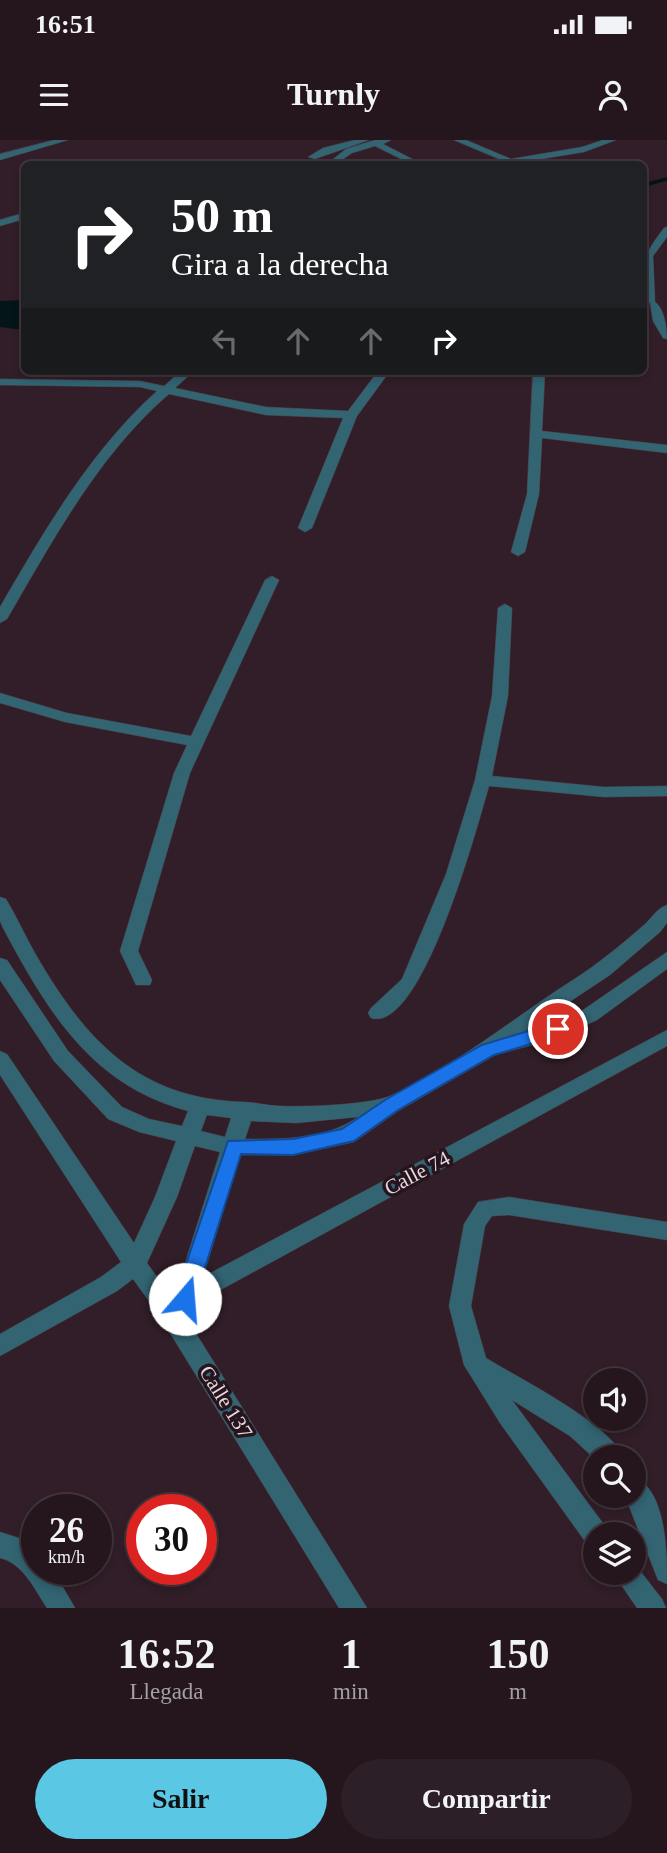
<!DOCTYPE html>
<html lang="es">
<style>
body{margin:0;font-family:"Times New Roman",serif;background:#2d1f27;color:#f1f3f6;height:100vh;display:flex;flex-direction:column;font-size:26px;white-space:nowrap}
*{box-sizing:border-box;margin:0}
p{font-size:23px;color:#a39fa4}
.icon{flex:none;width:38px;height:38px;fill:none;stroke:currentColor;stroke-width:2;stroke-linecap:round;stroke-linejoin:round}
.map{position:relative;height:1468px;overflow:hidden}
.sheet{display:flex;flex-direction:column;background:#25161e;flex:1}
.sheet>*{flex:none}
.top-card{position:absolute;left:21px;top:21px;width:626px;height:214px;border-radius:10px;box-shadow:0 4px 10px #0003,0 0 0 2px #42353c;background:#202124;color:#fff;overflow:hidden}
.fabs{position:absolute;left:583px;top:1228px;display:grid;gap:14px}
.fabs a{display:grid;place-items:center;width:63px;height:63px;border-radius:50%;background:#25161e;box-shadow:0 4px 10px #0003,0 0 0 2px #42353c;font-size:35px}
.speed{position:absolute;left:21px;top:1354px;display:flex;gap:14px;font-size:35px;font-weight:700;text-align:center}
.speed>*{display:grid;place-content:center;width:91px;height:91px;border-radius:50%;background:#25161e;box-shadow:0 4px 10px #0003,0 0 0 2px #42353c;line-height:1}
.speed small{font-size:18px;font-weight:400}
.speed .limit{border:10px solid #d22;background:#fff;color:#111}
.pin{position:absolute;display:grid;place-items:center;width:60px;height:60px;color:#fff;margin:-30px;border:4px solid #fff;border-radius:50%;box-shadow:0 2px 7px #0007}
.me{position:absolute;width:77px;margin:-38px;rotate:18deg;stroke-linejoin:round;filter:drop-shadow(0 0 5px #0008)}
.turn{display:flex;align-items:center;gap:24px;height:147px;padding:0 35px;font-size:32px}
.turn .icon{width:91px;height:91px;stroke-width:2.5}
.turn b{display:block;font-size:49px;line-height:60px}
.lanes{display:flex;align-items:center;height:66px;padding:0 35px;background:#0003;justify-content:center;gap:35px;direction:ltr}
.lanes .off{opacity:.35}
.eta{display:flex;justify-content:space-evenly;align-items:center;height:119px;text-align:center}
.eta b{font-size:42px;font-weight:600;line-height:49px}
.cta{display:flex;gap:14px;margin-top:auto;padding:14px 35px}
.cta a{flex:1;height:80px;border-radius:42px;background:#5ac8e5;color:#111;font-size:28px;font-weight:600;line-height:80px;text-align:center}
.cta a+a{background:#2d1f27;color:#f1f3f6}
.status{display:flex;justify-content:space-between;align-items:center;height:49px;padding:0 35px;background:#25161e;direction:ltr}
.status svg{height:19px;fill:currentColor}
header{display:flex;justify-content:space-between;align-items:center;height:91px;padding:0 35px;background:#25161e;font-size:32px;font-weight:600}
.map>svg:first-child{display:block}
</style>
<div class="status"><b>16:51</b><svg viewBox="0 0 49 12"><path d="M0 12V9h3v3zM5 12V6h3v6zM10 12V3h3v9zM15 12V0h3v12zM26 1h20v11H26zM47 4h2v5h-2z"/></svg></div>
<header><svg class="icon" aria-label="menu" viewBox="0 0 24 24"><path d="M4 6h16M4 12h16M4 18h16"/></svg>Turnly<svg class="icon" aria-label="person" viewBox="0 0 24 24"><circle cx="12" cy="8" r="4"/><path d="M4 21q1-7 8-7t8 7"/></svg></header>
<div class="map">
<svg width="667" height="1468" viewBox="0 0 667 1468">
<rect width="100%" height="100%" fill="#311e28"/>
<!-- water -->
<path fill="#04151a" d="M 24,160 L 24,190 L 0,187 L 0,161 Z"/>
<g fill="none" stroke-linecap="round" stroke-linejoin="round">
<!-- stream -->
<path stroke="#04151a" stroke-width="3.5" d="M 644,45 L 667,39"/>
<defs>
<g id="street">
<path d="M 54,0 L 68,0 L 0,20 L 0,14 Z"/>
<path d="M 355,0 L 369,0 L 315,19 L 308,17 L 323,8 Z"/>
<path d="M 375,0 L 391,0 L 383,4 L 422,24 L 411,24 L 375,6 L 352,13 L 339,22 L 332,20 L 346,9 Z"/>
<path d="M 454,0 L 466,0 L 511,19 L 582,7 L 603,0 L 616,0 L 584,12 L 511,24 Z"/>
<path d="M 302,20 L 305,24 L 281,24 Z"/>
<path d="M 24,73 L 24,79 L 0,86 L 0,80 Z"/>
<path d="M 667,87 L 667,97 L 653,116 L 655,162 C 664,168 667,188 667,199 L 663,198 L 653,181 L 650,163 L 646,160 C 643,121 640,120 664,88 Z"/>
<path d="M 181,231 L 194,231 L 175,248 L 266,267 L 348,271 L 378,231 L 390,231 L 357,276 L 312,388 L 305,392 L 298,388 L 343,278 L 266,275 L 169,254 C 99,314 53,400 7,479 L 0,483 L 0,467 C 44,391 91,310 157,251 L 140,247 L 0,245 L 0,239 L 140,241 L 164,246 Z"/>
<path d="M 533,231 L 545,231 L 542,291 L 667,305 L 667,313 L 542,298 L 539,354 L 525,412 L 518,416 L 511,412 L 527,354 Z"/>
<path d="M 272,436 L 279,440 L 190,633 L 138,811 L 152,840 L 150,845 L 136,845 L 120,811 L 174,633 L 187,605 L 65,582 L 0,563 L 0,553 L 67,573 L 191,596 L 265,440 Z"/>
<path d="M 505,464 L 512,468 L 508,556 L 492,636 L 604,647 L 667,646 L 667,656 L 604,657 L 489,646 C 478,684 422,894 371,878 L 368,873 L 371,868 L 402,839 L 446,734 L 475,640 L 492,556 L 498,468 Z"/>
<path d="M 0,757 L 6,759 C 17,777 25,796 36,815 C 86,901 139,959 244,962 C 255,962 268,966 280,966 C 305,967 368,965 390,956 C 455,927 513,878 573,840 C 598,824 621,805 644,785 C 652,778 657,768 667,765 L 667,783 L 660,792 L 610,835 L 521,894 L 551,885 L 583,870 L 667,812 L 667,829 L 597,880 L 554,899 L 495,915 L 398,971 L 354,1002 L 293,1015 L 240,1015 L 203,1137 L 667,890 L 667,906 L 182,1171 L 367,1468 L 339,1468 L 159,1175 L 133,1139 L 117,1151 L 0,1216 L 0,1194 L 101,1137 L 121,1122 L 0,935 L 0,911 L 7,914 L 134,1103 L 155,1057 L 176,1001 L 139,992 L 108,979 L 54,921 L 0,840 L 0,818 L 7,820 L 68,911 L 122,967 L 149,979 L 182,986 L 188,971 C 91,945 48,872 3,788 L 0,781 ZM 207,975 L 231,978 L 225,997 L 201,991 ZM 358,977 C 325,1000 284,999 245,999 L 251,981 L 296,983 ZM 195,1006 L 220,1012 L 176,1152 L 170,1155 L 147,1123 L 177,1057 Z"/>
<path d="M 509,1057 L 667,1082 L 667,1100 L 509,1075 L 492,1076 L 485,1086 L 471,1166 L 486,1218 C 520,1239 609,1283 624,1318 L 595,1319 L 570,1296 L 512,1260 L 605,1386 L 609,1395 L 595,1395 L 595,1407 L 587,1404 L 500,1283 L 464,1225 L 449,1166 L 464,1084 L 478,1062 Z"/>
<path d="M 634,1337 C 667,1350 667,1415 667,1444 L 658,1440 L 625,1356 L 634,1356 Z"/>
<path d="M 0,1392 L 22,1399 L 37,1411 L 37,1430 L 53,1430 L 75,1468 L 47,1468 C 35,1450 23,1423 0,1418 Z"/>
<path d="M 634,1423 L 662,1459 L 666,1468 L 637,1468 L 613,1433 L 634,1433 Z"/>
</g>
</defs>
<!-- street casing -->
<use href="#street" stroke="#4e3c45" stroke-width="1"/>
<!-- street -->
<use href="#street" fill="#326472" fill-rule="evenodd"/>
</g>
<!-- route -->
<path fill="#1a73e8" stroke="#114b97" stroke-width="2" d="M 558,882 L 564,884 L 567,889 L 564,894 L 494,915 L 398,970 L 354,1001 L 293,1015 L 241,1014 L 195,1159 L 192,1165 L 185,1168 L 177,1165 L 174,1159 L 228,1001 L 293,999 L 342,989 L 385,960 L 482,905 Z"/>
<g text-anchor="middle" stroke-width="7" stroke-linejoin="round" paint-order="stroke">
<!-- near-street labels -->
<g font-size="21" fill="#e5d8de" stroke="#26151e">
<text transform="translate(417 1033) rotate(-28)" y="7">Calle 74</text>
<text transform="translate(226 1262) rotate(58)" y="7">Calle 137</text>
</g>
</g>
</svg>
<div class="fabs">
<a><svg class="icon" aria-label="sound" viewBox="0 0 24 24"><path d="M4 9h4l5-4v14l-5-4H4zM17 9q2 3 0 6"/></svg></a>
<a><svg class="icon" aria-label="search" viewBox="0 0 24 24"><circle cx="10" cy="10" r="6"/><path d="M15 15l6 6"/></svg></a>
<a><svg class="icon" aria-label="layers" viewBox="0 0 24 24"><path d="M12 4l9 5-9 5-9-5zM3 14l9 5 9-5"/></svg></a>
</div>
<div class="speed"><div>26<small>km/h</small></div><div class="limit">30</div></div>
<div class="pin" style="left:558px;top:889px;background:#d93025"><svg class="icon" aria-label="arrive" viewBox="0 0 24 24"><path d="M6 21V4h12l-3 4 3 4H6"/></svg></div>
<svg class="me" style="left:185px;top:1159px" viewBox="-20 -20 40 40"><circle r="19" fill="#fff"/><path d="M0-13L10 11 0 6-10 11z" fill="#1a73e8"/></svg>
<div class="top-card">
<div class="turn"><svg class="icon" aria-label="right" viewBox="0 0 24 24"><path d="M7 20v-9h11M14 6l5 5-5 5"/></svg><div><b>50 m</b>Gira a la derecha</div></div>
<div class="lanes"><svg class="icon off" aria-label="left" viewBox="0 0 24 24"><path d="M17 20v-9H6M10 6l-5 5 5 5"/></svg><svg class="icon off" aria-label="ahead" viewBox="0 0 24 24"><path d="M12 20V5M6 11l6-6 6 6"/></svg><svg class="icon off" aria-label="ahead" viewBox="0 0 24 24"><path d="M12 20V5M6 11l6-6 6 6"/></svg><svg class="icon" aria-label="right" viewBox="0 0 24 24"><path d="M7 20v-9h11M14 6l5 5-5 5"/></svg></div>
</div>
</div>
<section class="sheet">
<div class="eta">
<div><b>16:52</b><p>Llegada</p></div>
<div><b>1</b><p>min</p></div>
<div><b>150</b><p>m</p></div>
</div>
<div class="cta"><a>Salir</a><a>Compartir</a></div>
</section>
